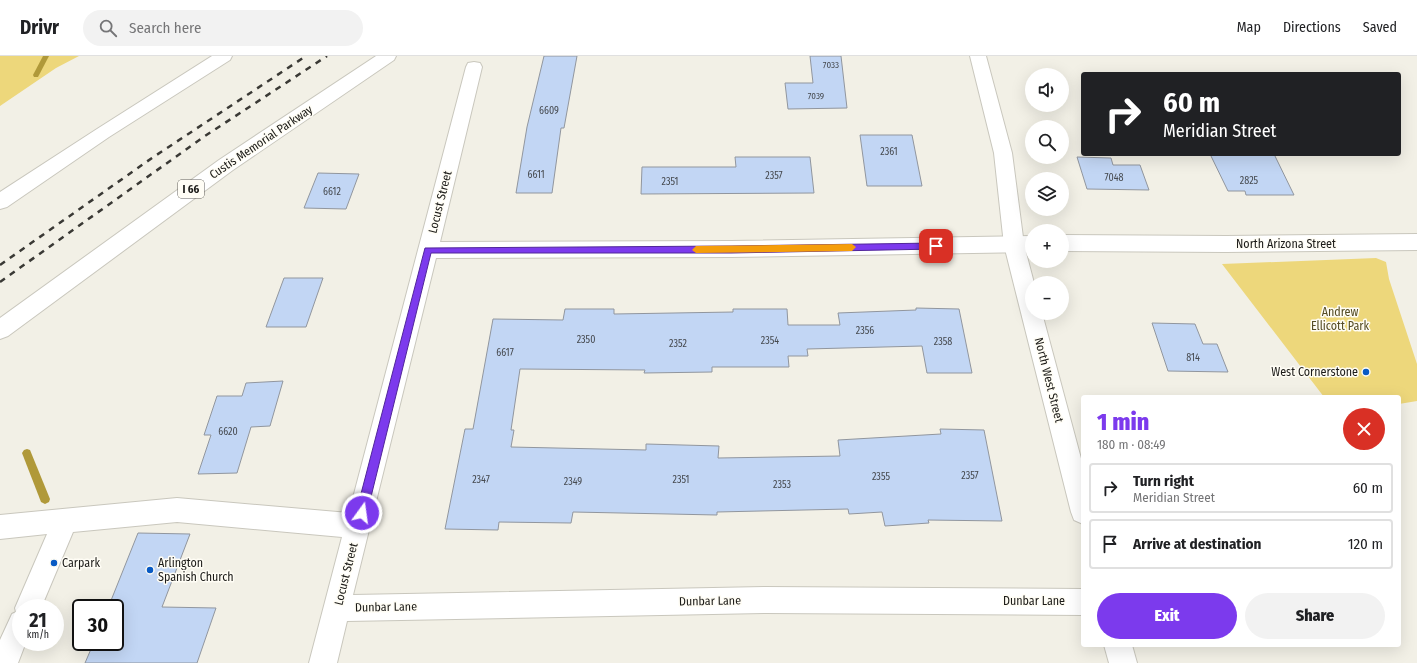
<!DOCTYPE html>
<meta charset="utf-8">
<style>
body{margin:0;font-family:"Fira Sans Condensed",sans-serif;background:#f2f2f2;color:#202124;height:100vh;display:flex;flex-direction:column;font-size:15px;white-space:nowrap}
*{box-sizing:border-box;margin:0}
p{font-size:13px;color:#757577}
.icon{flex:none;width:22px;height:22px;fill:none;stroke:currentColor;stroke-width:2;stroke-linecap:round;stroke-linejoin:round}
.map{position:relative;flex:1;overflow:hidden}
.side{position:absolute;left:1081px;top:339px;width:320px;height:252px;display:flex;flex-direction:column;background:#fff;border-radius:4px;box-shadow:0 4px 16px #0002}
.side>*{flex:none}
.top-card{position:absolute;left:1081px;top:16px;width:320px;height:84px;border-radius:4px;box-shadow:0 4px 16px #0002;background:#202124;color:#fff;overflow:hidden}
.fabs{position:absolute;left:1025px;top:12px;display:grid;gap:8px}
.fabs a{display:grid;place-items:center;width:44px;height:44px;border-radius:50%;background:#fff;box-shadow:0 4px 16px #0002;font-size:20px}
.speed{position:absolute;left:12px;top:543px;display:flex;gap:8px;font-size:20px;font-weight:700;text-align:center}
.speed>*{display:grid;place-content:center;width:52px;height:52px;border-radius:50%;background:#fff;box-shadow:0 4px 16px #0002;line-height:1}
.speed small{font-size:10px;font-weight:400}
.speed .limit{border:2px solid #111;border-radius:6px;background:#fff;color:#111}
.pin{position:absolute;display:grid;place-items:center;width:34px;height:34px;color:#fff;margin:-17px;border-radius:8px;box-shadow:0 2px 6px #0006}
.me{position:absolute;width:44px;margin:-22px;rotate:14deg;stroke-linejoin:round;filter:drop-shadow(0 0 3px #0008)}
.turn{display:flex;align-items:center;gap:14px;height:84px;padding:0 16px;font-size:18px}
.turn .icon{width:52px;height:52px;stroke-width:2.5}
.turn b{display:block;font-size:28px;line-height:34px}
.round{display:grid;place-items:center;flex:none;width:42px;height:42px;border-radius:21px;background:#f2f2f2}
.head{display:flex;align-items:center;justify-content:space-between;height:68px;padding:0 16px}
h1{font-size:24px;font-weight:800;line-height:30px;color:#7c3aed}
.action{display:flex;gap:8px;margin-top:auto;padding:8px 16px}
.action a{flex:1;height:46px;border-radius:24px;background:#7c3aed;color:#fff;font-size:16px;font-weight:800;line-height:46px;text-align:center}
.action a+a{background:#f2f2f2;color:#202124}
ul{padding:0;list-style:none}
li{display:flex;align-items:center;gap:12px;height:50px;margin:0 8px 6px;padding:0 8px;border:2px solid #e0e0e0;border-radius:4px}
li div{flex:1}
li b{display:block;font-size:15px}
li em{font-style:normal}
header{display:flex;align-items:center;gap:24px;box-sizing:border-box;height:56px;padding:0 20px;background:#fff;border-bottom:1px solid #e0e0e0}
header strong{font-size:19px}
nav{display:flex;gap:22px;margin-inline-start:auto;font-size:14px}
.search{width:280px;height:36px;background:#f2f2f2;display:flex;align-items:center;gap:10px;box-sizing:border-box;padding:0 14px;border-radius:22px;color:#757577;font-size:15px}
.map>svg:first-child{display:block}
</style>
<header>
<strong>Drivr</strong>
<div class="search"><svg class="icon" aria-label="search" viewBox="0 0 24 24"><circle cx="10" cy="10" r="6"/><path d="M15 15l6 6"/></svg>Search here</div>
<nav><a>Map</a><a>Directions</a><a>Saved</a></nav>
</header>
<div class="map">
<svg width="1417" height="607" viewBox="0 0 1417 607">
<rect width="100%" height="100%" fill="#f2f0e6"/>
<!-- green -->
<g fill="#edd77b">
<path d="M 0,0 L 79,0 L 56,12 L 0,50 Z"/>
<path d="M 1376,202 L 1386,206 L 1389,223 L 1417,308 L 1417,345 L 1399,348 L 1399,341 L 1324,341 L 1222,208 Z"/>
</g>
<g fill="none" stroke-linecap="round" stroke-linejoin="round">
<!-- stream -->
<g fill="#b09939" fill-rule="evenodd">
<path d="M 43,0 L 49,0 L 38,21 L 34,21 L 33,19 Z"/>
<path d="M 27,393 L 30,394 L 50,443 L 49,446 L 45,448 L 41,446 L 22,397 L 24,394 Z"/>
</g>
</g>
<!-- building -->
<g fill="#c2d6f4" stroke="#91969e">
<path d="M 544,0 L 577,0 L 564,72 L 561,72 L 552,137 L 516,137 L 527,71 Z"/>
<path d="M 810,0 L 841,0 L 847,52 L 788,53 L 785,27 L 813,27 Z"/>
<path d="M 860,79 L 912,79 L 922,130 L 867,130 Z"/>
<path d="M 1210,98 L 1274,98 L 1294,139 L 1246,139 L 1245,135 L 1228,135 Z"/>
<path d="M 735,101 L 810,101 L 814,137 L 641,138 L 642,111 L 736,111 Z"/>
<path d="M 1077,101 L 1111,102 L 1113,109 L 1140,109 L 1149,134 L 1087,133 Z"/>
<path d="M 318,117 L 359,118 L 346,153 L 304,152 Z"/>
<path d="M 284,222 L 323,222 L 306,271 L 266,271 Z"/>
<path d="M 916,252 L 959,253 L 972,317 L 927,317 L 922,290 L 807,293 L 808,300 L 788,300 L 789,311 L 712,311 L 712,316 L 644,317 L 645,314 L 520,313 L 511,374 L 514,374 L 511,391 L 646,394 L 646,388 L 719,390 L 718,402 L 840,400 L 838,384 L 941,378 L 940,373 L 984,374 L 1002,465 L 928,464 L 929,467 L 885,470 L 882,456 L 849,458 L 848,453 L 717,456 L 717,459 L 573,456 L 571,467 L 499,466 L 498,474 L 445,473 L 465,373 L 473,373 L 493,263 L 563,264 L 565,253 L 614,253 L 614,258 L 733,256 L 733,253 L 787,253 L 788,269 L 840,269 L 838,257 L 916,254 Z"/>
<path d="M 1152,267 L 1195,268 L 1203,288 L 1217,288 L 1228,316 L 1168,315 Z"/>
<path d="M 283,325 L 270,370 L 251,371 L 237,417 L 198,418 L 211,379 L 204,379 L 217,340 L 242,340 L 246,327 Z"/>
<path d="M 138,477 L 190,478 L 162,551 L 216,552 L 197,607 L 85,607 L 94,586 L 115,586 L 115,552 L 108,552 Z"/>
</g>
<g fill="none" stroke-linecap="round" stroke-linejoin="round">
<defs>
<g id="minor">
<path d="M 474,6 L 480,7 L 482,11 L 440,186 L 731,185 L 1032,180 L 1032,196 L 731,201 L 436,202 L 353,539 L 766,531 L 1083,533 L 1083,559 L 766,557 L 347,565 L 337,607 L 309,607 L 342,481 L 177,466 L 73,476 L 41,552 L 21,552 L 21,586 L 26,586 L 18,607 L 0,607 L 0,584 L 12,558 L 16,556 L 15,552 L 47,478 L 0,483 L 0,459 L 177,442 L 349,457 L 466,11 L 468,7 Z"/>
<path d="M 1417,178 L 1417,194 L 1226,196 L 1062,195 L 1062,179 L 1226,180 Z"/>
</g>
<g id="major">
<path d="M 970,0 L 986,0 L 1012,97 L 1024,189 L 1034,227 L 1032,227 L 1032,257 L 1042,257 L 1083,410 L 1083,468 L 1074,464 L 1071,456 L 1004,189 L 994,97 Z"/>
<path d="M 1104,589 L 1132,589 L 1137,607 L 1109,607 Z"/>
</g>
<g id="highway">
<path d="M 212,0 L 232,0 L 230,4 L 109,81 L 7,151 L 0,153 L 0,136 L 97,73 Z"/>
<path d="M 376,0 L 396,0 L 394,4 L 233,114 L 8,280 L 0,283 L 0,262 L 219,104 Z"/>
</g>
</defs>
<!-- minor casing -->
<use href="#minor" stroke="#c9c7bd" stroke-width="2"/>
<!-- major casing -->
<use href="#major" stroke="#c9c7bd" stroke-width="2"/>
<!-- highway casing -->
<use href="#highway" stroke="#c9c7bd" stroke-width="2"/>
<!-- minor -->
<use href="#minor" fill="#fff" fill-rule="evenodd"/>
<!-- major -->
<use href="#major" fill="#fff" fill-rule="evenodd"/>
<!-- highway -->
<use href="#highway" fill="#fff" fill-rule="evenodd"/>
<!-- rail -->
<g stroke="#3a3935" stroke-width="2.5" stroke-dasharray="6 6" stroke-linecap="butt">
<path d="M 0,209 L 152,102 L 306,0"/>
<path d="M 0,226 L 205,80 L 327,0"/>
</g>
</g>
<!-- route -->
<path fill="#7c3aed" stroke="#51269a" d="M 936,187 L 940,190 L 936,193 L 731,197 L 431,197 L 367,457 L 365,460 L 362,462 L 358,460 L 356,457 L 425,192 L 731,190 Z"/>
<!-- slow -->
<path fill="#f59e0b" d="M 852,188 L 856,191 L 852,195 L 696,197 L 692,194 L 696,190 Z"/>
<!-- markers -->
<g fill="#085ac4" stroke="#fffdf5" stroke-width="1.5">
<circle cx="1366" cy="316" r="4"/>
<circle cx="54" cy="507" r="4"/>
<circle cx="150" cy="514" r="4"/>
</g>
<g text-anchor="middle" stroke-width="3" stroke-linejoin="round" paint-order="stroke">
<!-- far-number labels -->
<g font-size="9" fill="#464a4f">
<text x="831" y="12">7033</text>
<text x="816" y="43">7039</text>
</g>
<!-- number labels -->
<g font-size="10" fill="#464a4f">
<text x="549" y="58">6609</text>
<text x="889" y="99">2361</text>
<text x="536" y="122">6611</text>
<text x="774" y="123">2357</text>
<text x="1114" y="125">7048</text>
<text x="1249" y="128">2825</text>
<text x="670" y="129">2351</text>
<text x="332" y="139">6612</text>
<text x="865" y="278">2356</text>
<text x="586" y="287">2350</text>
<text x="770" y="288">2354</text>
<text x="943" y="289">2358</text>
<text x="678" y="291">2352</text>
<text x="505" y="300">6617</text>
<text x="1193" y="305">814</text>
<text x="228" y="379">6620</text>
<text x="970" y="423">2357</text>
<text x="881" y="424">2355</text>
<text x="481" y="427">2347</text>
<text x="681" y="427">2351</text>
<text x="573" y="429">2349</text>
<text x="782" y="432">2353</text>
</g>
<!-- shield labels -->
<rect fill="#fffdf5" stroke="#605f5a" stroke-width="1" x="178" y="124" width="26" height="18" rx="3"/>
<g font-size="11" font-weight="bold" fill="#1c1b18">
<text x="191" y="137">I 66</text>
</g>
<!-- street labels -->
<g font-size="12" fill="#1c1b18" stroke="#fffdf5">
<text transform="translate(261 86) rotate(-34)" y="4">Custis Memorial Parkway</text>
<text transform="translate(440 146) rotate(-76)" y="4">Locust Street</text>
<text x="1286" y="192">North Arizona Street</text>
<text transform="translate(1049 324) rotate(76)" y="4">North West Street</text>
<text transform="translate(346 518) rotate(-76)" y="4">Locust Street</text>
<text transform="translate(710 545) rotate(-1)" y="4">Dunbar Lane</text>
<text x="1034" y="549">Dunbar Lane</text>
<text transform="translate(386 551) rotate(-1)" y="4">Dunbar Lane</text>
</g>
<!-- park labels -->
<g font-size="12" fill="#554c24" stroke="#fffdf5">
<text x="1340" y="260">Andrew<tspan x="1340" dy="14">Ellicott Park</tspan></text>
</g>
<!-- poi labels -->
<g font-size="12" fill="#1c1b18" stroke="#fffdf5" text-anchor="start">
<text x="1358" y="320" text-anchor="end">West Cornerstone</text>
<text x="62" y="511">Carpark</text>
<text x="158" y="511">Arlington<tspan x="158" dy="14">Spanish Church</tspan></text>
</g>
</g>
</svg>
<div class="fabs">
<a><svg class="icon" aria-label="sound" viewBox="0 0 24 24"><path d="M4 9h4l5-4v14l-5-4H4zM17 9q2 3 0 6"/></svg></a>
<a><svg class="icon" aria-label="search" viewBox="0 0 24 24"><circle cx="10" cy="10" r="6"/><path d="M15 15l6 6"/></svg></a>
<a><svg class="icon" aria-label="layers" viewBox="0 0 24 24"><path d="M12 4l9 5-9 5-9-5zM3 14l9 5 9-5"/></svg></a>
<a>+</a>
<a>−</a>
</div>
<div class="speed"><div>21<small>km/h</small></div><div class="limit">30</div></div>
<div class="pin" style="left:936px;top:190px;background:#d93025"><svg class="icon" aria-label="arrive" viewBox="0 0 24 24"><path d="M6 21V4h12l-3 4 3 4H6"/></svg></div>
<svg class="me" style="left:362px;top:457px" viewBox="-20 -20 40 40"><circle r="17" fill="#7c3aed" stroke="#fff" stroke-width="3"/><path d="M0-11L8 9 0 5-8 9z" fill="#fff"/></svg>
<div class="top-card">
<div class="turn"><svg class="icon" aria-label="right" viewBox="0 0 24 24"><path d="M7 20v-9h11M14 6l5 5-5 5"/></svg><div><b>60 m</b>Meridian Street</div></div>
</div>
<section class="side">
<div class="head"><div><h1>1 min</h1><p>180 m · 08:49</p></div><a class="round" style="background:#d93025;color:#fff"><svg class="icon" aria-label="close" viewBox="0 0 24 24"><path d="M6 6l12 12M18 6L6 18"/></svg></a></div>
<ul>
<li><svg class="icon" aria-label="right" viewBox="0 0 24 24"><path d="M7 20v-9h11M14 6l5 5-5 5"/></svg><div><b>Turn right</b><p>Meridian Street</p></div><em>60 m</em></li>
<li><svg class="icon" aria-label="arrive" viewBox="0 0 24 24"><path d="M6 21V4h12l-3 4 3 4H6"/></svg><div><b>Arrive at destination</b></div><em>120 m</em></li>
</ul>
<div class="action"><a>Exit</a><a>Share</a></div>
</section>
</div>
